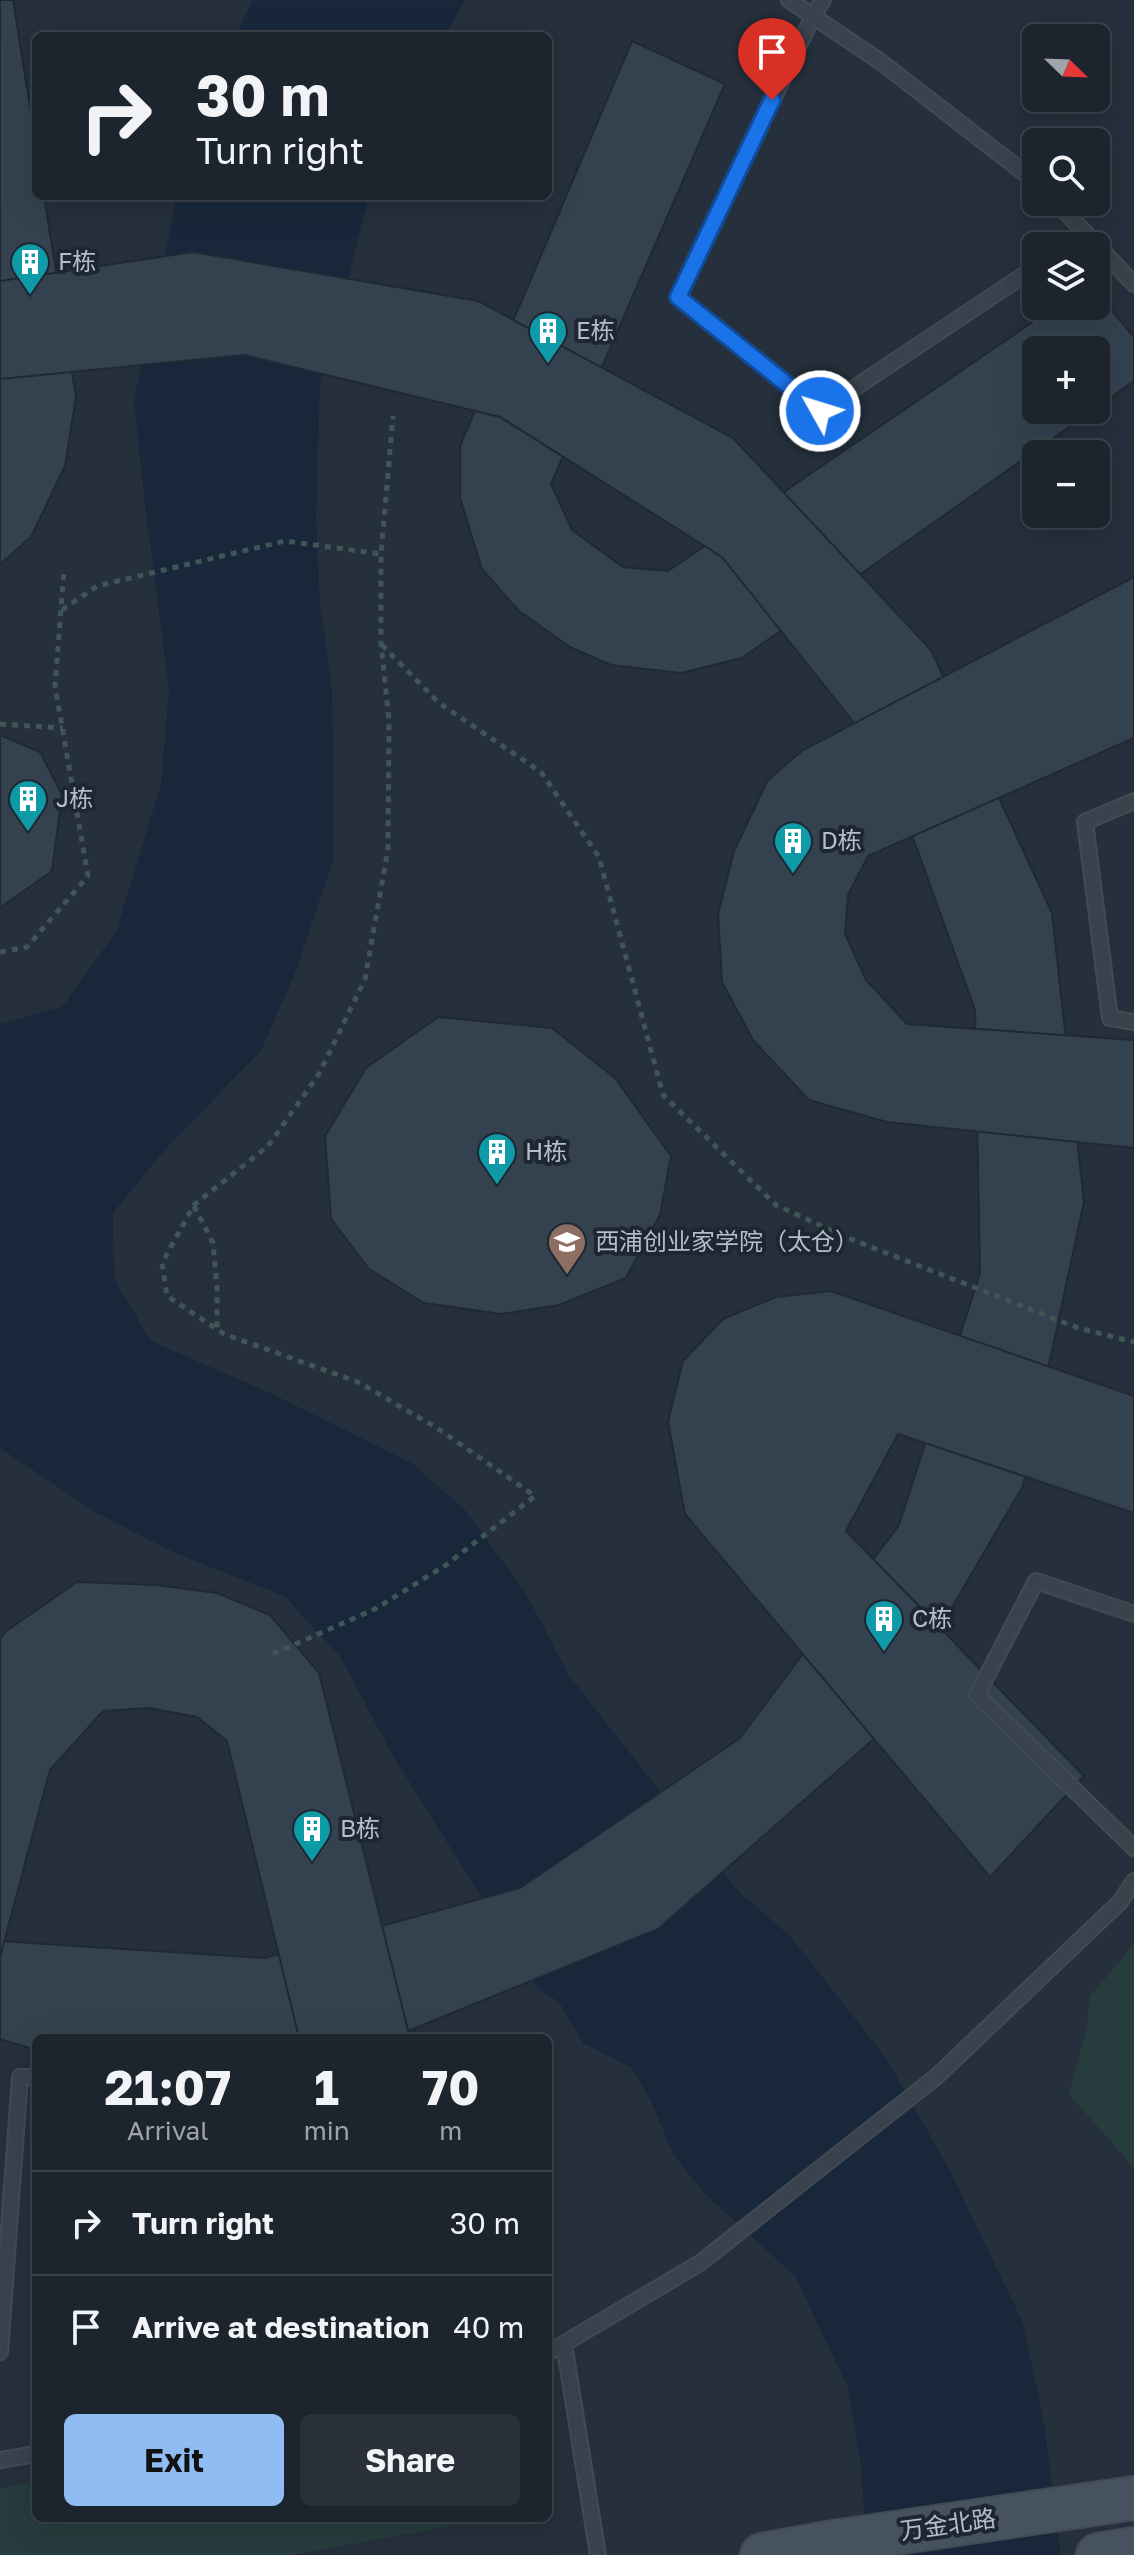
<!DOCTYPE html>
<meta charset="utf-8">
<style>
body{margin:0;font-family:"Golos Text","Noto Sans SC",sans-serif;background:#293039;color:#f1f3f6;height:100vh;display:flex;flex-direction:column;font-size:30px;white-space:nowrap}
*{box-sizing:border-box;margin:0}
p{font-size:26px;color:#a0a4aa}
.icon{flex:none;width:44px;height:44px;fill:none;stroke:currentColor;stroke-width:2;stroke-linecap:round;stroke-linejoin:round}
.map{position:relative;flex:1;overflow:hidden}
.details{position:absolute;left:32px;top:2034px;width:520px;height:488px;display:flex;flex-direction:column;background:#1c242d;border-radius:12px;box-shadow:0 8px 32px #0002,0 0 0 2px #3a4149}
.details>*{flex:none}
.guide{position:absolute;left:32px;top:32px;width:520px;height:168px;border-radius:12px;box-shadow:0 8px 32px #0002,0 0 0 2px #3a4149;background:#1c242d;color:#f1f3f6;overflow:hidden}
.needle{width:52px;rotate:113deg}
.tools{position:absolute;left:1022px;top:24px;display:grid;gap:16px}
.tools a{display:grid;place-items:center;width:88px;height:88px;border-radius:12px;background:#1c242d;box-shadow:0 8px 32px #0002,0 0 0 2px #3a4149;font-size:40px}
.pin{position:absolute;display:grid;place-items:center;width:68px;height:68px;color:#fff;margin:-82px -34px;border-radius:50% 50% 50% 0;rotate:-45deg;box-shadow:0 0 8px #0007}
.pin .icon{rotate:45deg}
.me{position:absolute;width:88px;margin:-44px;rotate:309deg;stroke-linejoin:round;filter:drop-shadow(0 0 6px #0008)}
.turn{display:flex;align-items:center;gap:28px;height:168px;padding:0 32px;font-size:36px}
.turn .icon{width:104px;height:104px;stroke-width:2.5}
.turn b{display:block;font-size:56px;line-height:68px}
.eta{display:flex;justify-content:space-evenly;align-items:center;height:136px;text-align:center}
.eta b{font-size:48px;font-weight:700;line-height:56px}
.cta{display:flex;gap:16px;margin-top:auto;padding:16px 32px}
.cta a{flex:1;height:92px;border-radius:12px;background:#8ebcf3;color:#111;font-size:32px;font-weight:700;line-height:92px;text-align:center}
.cta a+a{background:#293039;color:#f1f3f6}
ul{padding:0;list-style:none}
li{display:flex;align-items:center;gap:24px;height:104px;padding:0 32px;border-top:2px solid #3a4149}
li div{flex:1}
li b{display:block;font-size:30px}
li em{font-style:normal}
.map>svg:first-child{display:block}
</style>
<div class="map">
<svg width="1134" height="2555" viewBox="0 0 1134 2555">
<rect width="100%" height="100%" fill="#25303c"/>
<!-- green -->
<g fill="#273c3d">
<path d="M 1134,1944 L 1134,2168 L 1069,2094 L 1087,2027 L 1090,1996 Z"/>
<path d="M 36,2482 L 36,2518 L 494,2518 L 292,2555 L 0,2555 L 0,2488 Z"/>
</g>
<!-- water -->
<g fill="#18283a">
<path d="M 253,0 L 465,0 L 445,36 L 235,36 Z"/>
<path d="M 177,196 L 369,196 L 320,385 L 316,516 L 320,602 L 332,690 L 334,857 L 295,973 L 261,1051 L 168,1146 L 113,1213 L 114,1279 L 151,1341 L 268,1392 L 413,1464 L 466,1511 L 527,1595 L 568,1674 L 739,1892 L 791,1937 L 886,2058 L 948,2167 L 1023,2323 L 1044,2423 L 1061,2555 L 868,2555 L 860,2459 L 848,2388 L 795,2276 L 705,2194 L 673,2154 L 652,2103 L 632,2068 L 583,2043 L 559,2002 L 539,1989 L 393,1756 L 340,1656 L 284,1596 L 173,1552 L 97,1513 L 0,1448 L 0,1024 L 62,1007 L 116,932 L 161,784 L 169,690 L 145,505 L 134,400 Z"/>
</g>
<!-- building -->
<g fill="#344250" stroke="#202933" stroke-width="2">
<path d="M 0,0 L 13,0 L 36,144 L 36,196 L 44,196 L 76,397 L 65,466 L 31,537 L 0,564 Z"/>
<path d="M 632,41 L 725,84 L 551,484 L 572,530 L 623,567 L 668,571 L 1056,306 L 1096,306 L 1096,292 L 1134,337 L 1134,381 L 1096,408 L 1096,350 L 1036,350 L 1036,410 L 1093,410 L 742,658 L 681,673 L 611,665 L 570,647 L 519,611 L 482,569 L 460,498 L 460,446 Z"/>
<path d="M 193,252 L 478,301 L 733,438 L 931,650 L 1052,913 L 1084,1202 L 1023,1486 L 876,1737 L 658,1929 L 391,2038 L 36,2038 L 36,2050 L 0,2039 L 0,1941 L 265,1958 L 520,1888 L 740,1738 L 899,1525 L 980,1273 L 975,1010 L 886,763 L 722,557 L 500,417 L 244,355 L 0,379 L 0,281 Z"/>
<path d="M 1134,577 L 1134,738 L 868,856 L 848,895 L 845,934 L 866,980 L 907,1024 L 1134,1040 L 1134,1148 L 887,1122 L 809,1100 L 753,1040 L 722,982 L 718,914 L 734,851 L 768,780 L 803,750 Z"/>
<path d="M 0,735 L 40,752 L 62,795 L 52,871 L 0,908 Z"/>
<path d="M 438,1017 L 552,1028 L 615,1078 L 671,1156 L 660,1215 L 626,1278 L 559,1305 L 501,1314 L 424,1303 L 369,1269 L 331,1219 L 325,1136 L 366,1068 Z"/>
<path d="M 831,1291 L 1134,1396 L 1134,1513 L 898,1434 L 846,1531 L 1084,1776 L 990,1877 L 685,1514 L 668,1422 L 683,1361 L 723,1319 L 776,1297 Z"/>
<path d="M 77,1582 L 157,1585 L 217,1593 L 270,1615 L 319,1673 L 410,2038 L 299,2038 L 227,1741 L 197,1717 L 149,1708 L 103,1711 L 50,1770 L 0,1957 L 0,1639 L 5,1632 Z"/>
</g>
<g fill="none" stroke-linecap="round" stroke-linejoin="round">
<defs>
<g id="lane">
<path d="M 789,0 L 881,62 L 1036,182"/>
<path d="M 823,0 L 813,16 L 678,297 L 820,411 L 1036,267"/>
<path d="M 1056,202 L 1134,284"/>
<path d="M 1067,246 L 1086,233"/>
<path d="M 1134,801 L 1085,822 L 1110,1018 L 1134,1022"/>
<path d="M 1134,1614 L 1036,1581 L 977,1695 L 1134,1848"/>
<path d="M 564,2344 L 598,2555"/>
<path d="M 0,2352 L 20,2077 L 36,2077"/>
<path d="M 548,2353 L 700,2263 L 936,2077 L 1120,1902 L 1134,1881"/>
<path d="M 0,2460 L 36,2454"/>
</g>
<g id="secondary">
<path d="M 762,2555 L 827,2543 L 1134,2498"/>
<path d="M 1098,2555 L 1134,2549"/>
</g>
</defs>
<!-- lane casing -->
<use href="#lane" stroke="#424b55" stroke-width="18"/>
<!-- secondary casing -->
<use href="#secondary" stroke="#424b55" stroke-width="46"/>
<!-- path -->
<g stroke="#405555" stroke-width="5" stroke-dasharray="6 6" stroke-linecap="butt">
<path d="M 62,610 L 97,586 L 285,541 L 381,554"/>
<path d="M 382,645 L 439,703 L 541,772 L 599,857 L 663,1095 L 776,1205 L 843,1236 L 1078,1328 L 1134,1342"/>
<path d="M 0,724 L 63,728"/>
<path d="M 0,952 L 27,947 L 88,876 L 55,686 L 64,570"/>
<path d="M 194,1206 L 213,1243 L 217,1287 L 217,1329"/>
<path d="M 273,1654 L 375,1609 L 446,1565 L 535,1496 L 437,1428 L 358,1382 L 224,1334 L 167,1296 L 162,1263 L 194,1205 L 268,1146 L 319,1074 L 365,979 L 388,849 L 389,721 L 381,644 L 381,554 L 393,416"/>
</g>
<!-- lane -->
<use href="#lane" stroke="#39424d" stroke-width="14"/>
<!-- secondary -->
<use href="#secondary" stroke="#47525f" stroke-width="42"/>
</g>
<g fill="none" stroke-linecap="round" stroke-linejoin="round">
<defs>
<path id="route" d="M 772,100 L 678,297 L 820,411"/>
</defs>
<!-- route casing -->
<use href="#route" stroke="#114b97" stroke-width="20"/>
<!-- route -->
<use href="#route" stroke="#1a73e8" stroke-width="14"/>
</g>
<!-- icons -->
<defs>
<symbol id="building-pin" viewBox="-11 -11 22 30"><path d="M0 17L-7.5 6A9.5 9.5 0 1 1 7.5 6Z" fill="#0f9aa8" stroke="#1e2731"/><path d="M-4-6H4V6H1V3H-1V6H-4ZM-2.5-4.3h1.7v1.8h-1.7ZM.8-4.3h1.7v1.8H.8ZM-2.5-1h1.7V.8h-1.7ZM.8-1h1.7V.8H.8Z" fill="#fff"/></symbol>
<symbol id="university-pin" viewBox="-11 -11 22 30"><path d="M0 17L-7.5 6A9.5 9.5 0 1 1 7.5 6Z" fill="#8d6e63" stroke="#1e2731"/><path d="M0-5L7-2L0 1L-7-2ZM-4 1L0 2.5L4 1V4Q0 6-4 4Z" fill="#fff"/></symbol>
</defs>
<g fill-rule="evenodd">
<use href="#building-pin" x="8" y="240" width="44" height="60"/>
<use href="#building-pin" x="526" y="309" width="44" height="60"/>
<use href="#building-pin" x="6" y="777" width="44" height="60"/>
<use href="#building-pin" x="771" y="819" width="44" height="60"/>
<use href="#building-pin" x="475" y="1130" width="44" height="60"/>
<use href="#university-pin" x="545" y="1220" width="44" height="60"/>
<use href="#building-pin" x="862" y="1597" width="44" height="60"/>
<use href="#building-pin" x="290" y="1807" width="44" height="60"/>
</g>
<g text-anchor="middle" stroke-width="8" stroke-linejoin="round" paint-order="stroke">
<!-- poi labels -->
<g font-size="24" fill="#b4bdc8" stroke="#1e2731" text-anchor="start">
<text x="58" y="270">F栋</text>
<text x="576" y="339">E栋</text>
<text x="56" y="807">J栋</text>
<text x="821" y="849">D栋</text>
<text x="525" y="1160">H栋</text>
<text x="595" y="1250">西浦创业家学院（太仓）</text>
<text x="912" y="1627">C栋</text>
<text x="340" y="1837">B栋</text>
</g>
<!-- street labels -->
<g font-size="24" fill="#b4bdc8" stroke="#1e2731">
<text transform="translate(948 2525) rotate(-8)" y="8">万金北路</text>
</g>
</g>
</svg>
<div class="tools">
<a><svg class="needle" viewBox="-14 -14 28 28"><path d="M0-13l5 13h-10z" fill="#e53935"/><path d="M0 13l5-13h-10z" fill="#a0a4aa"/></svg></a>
<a><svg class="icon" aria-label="search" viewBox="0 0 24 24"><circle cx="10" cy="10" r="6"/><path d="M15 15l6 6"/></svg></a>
<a><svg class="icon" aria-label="layers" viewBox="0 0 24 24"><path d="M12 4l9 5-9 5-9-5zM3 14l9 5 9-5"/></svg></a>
<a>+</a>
<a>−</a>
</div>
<div class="pin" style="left:772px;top:100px;background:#d93025"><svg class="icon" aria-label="arrive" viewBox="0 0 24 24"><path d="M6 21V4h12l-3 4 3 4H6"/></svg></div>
<svg class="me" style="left:820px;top:411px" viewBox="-20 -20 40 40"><circle r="17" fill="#1a73e8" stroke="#fff" stroke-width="3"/><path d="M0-11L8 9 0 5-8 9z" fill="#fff"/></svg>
<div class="guide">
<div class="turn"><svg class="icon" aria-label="right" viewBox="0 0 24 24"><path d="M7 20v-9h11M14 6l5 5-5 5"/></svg><div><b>30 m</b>Turn right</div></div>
</div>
<section class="details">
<div class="eta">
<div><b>21:07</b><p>Arrival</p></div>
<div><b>1</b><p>min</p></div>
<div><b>70</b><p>m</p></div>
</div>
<ul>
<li><svg class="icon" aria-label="right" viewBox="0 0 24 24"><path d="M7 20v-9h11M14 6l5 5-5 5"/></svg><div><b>Turn right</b></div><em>30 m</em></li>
<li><svg class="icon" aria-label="arrive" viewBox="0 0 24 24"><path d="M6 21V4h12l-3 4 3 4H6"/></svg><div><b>Arrive at destination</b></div><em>40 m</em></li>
</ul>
<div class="cta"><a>Exit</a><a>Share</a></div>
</section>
</div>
